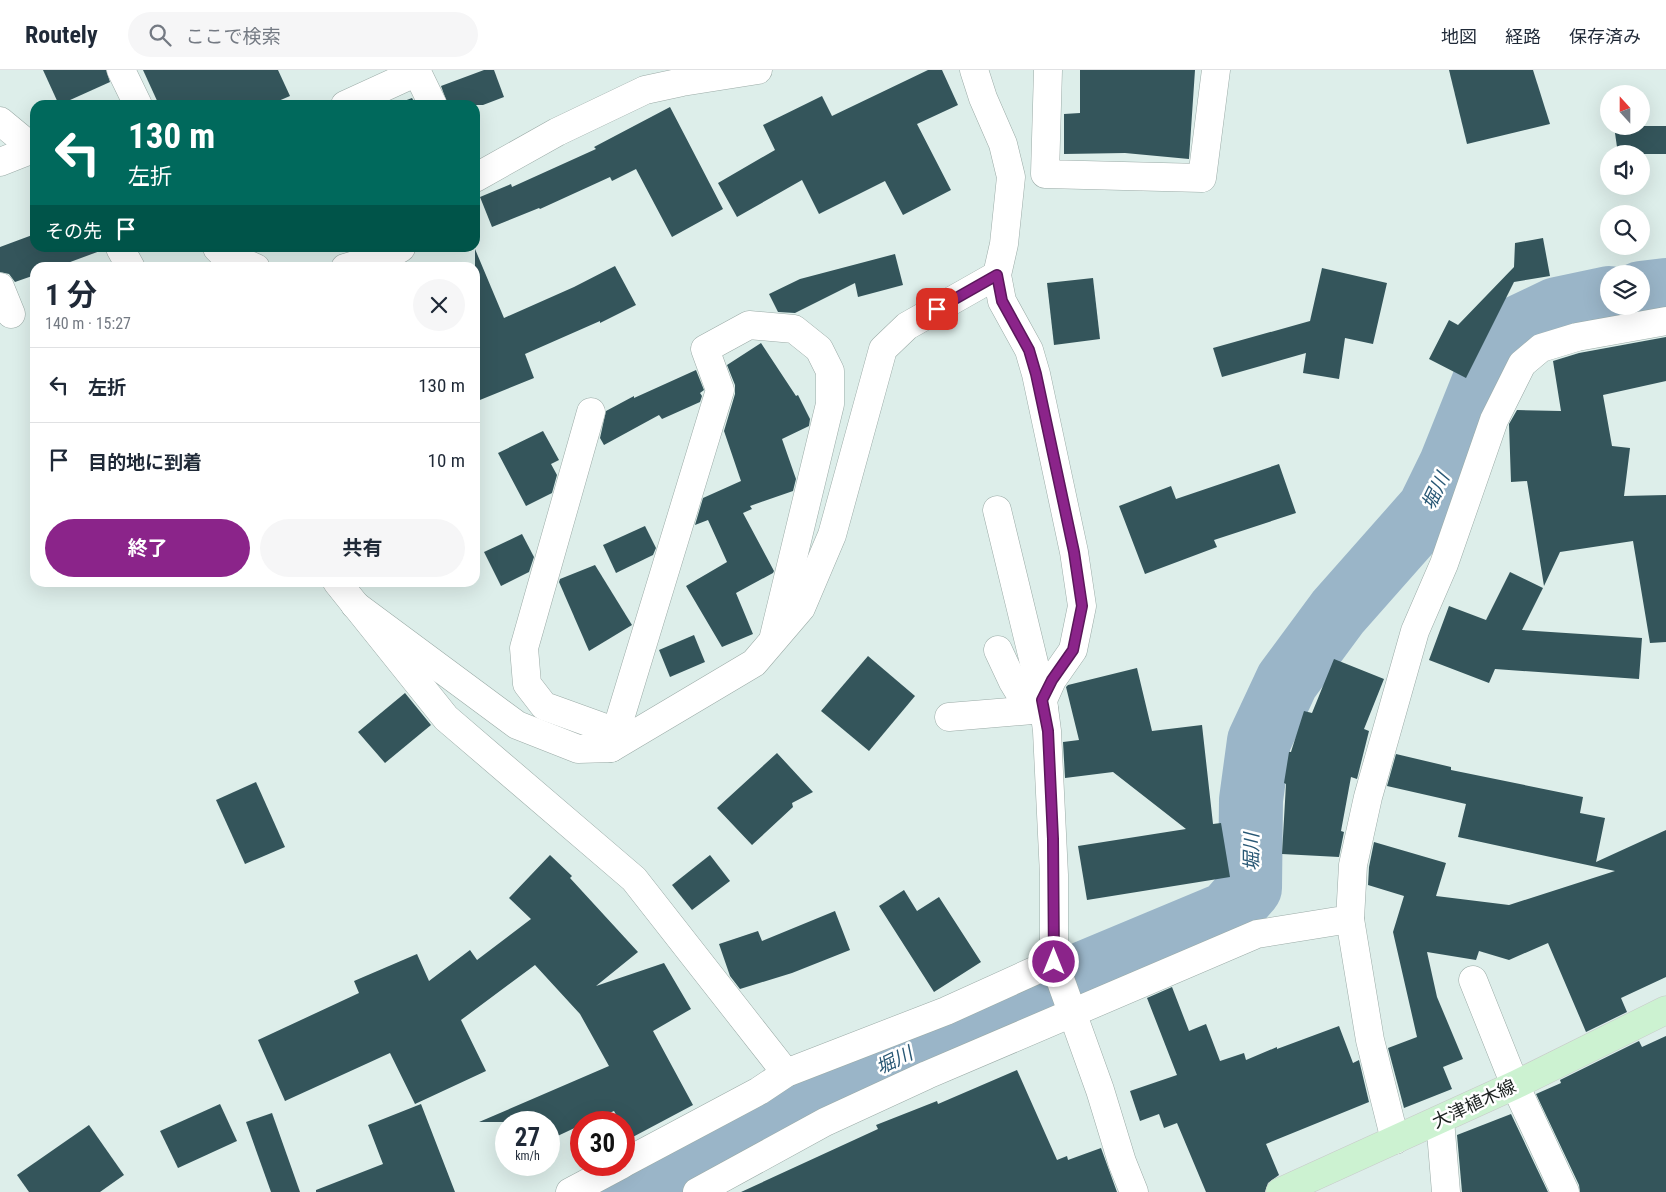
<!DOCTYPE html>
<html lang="ja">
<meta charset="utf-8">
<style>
body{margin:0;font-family:"Roboto Condensed","Noto Sans JP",sans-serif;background:#f6f6f7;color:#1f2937;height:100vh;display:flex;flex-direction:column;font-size:19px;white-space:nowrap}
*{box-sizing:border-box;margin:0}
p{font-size:16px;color:#747a83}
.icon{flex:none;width:28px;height:28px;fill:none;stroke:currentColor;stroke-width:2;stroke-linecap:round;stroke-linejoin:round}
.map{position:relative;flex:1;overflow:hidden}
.panel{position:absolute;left:30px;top:192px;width:450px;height:325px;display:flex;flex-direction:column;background:#fff;border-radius:15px;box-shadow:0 5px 20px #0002}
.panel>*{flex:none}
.top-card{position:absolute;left:30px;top:30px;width:450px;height:152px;border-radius:15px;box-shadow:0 5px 20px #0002;background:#00695c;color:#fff;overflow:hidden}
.needle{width:32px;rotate:339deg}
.controls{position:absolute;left:1600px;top:15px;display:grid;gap:10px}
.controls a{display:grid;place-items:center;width:50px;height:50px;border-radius:50%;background:#fff;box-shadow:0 5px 20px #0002;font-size:25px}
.speed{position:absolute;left:495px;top:1041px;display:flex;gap:10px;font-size:25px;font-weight:700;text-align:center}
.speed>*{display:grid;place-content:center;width:65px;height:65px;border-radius:50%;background:#fff;box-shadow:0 5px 20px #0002;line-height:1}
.speed small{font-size:12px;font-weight:400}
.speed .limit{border:8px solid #d22;background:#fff;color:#111}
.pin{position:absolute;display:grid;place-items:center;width:42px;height:42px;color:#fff;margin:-21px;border-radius:10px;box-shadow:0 2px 8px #0006}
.me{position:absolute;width:55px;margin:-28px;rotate:0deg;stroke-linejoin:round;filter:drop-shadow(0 0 4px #0008)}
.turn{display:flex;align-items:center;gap:18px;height:105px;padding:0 15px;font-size:22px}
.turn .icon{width:65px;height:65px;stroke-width:2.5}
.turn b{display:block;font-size:35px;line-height:42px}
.then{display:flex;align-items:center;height:48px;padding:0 15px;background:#0003;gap:10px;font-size:19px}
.round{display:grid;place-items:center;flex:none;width:52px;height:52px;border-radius:26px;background:#f6f6f7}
.overview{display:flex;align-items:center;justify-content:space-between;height:85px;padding:0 15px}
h1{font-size:30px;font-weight:700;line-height:38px}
.action{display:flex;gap:10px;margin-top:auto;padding:10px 15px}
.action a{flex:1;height:58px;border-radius:30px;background:#8b248a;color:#fff;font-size:20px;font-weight:700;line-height:58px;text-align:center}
.action a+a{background:#f6f6f7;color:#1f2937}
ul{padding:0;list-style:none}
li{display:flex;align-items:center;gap:15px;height:75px;padding:0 15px;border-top:1px solid #e0e1e3}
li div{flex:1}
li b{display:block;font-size:19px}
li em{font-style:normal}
header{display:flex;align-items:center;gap:30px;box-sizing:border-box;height:70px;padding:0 25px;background:#fff;border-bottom:1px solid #e0e1e3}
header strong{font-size:24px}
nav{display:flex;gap:28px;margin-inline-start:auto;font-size:18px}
.search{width:350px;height:45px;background:#f6f6f7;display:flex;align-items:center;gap:12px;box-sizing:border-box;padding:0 18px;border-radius:28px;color:#747a83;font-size:19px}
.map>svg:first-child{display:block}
</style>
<header>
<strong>Routely</strong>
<div class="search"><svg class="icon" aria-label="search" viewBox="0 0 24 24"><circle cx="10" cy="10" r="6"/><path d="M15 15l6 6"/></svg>ここで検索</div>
<nav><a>地図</a><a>経路</a><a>保存済み</a></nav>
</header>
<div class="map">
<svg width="1666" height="1122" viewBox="0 0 1666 1122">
<rect width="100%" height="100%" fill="#ddeeea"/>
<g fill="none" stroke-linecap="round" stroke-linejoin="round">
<!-- river -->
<g stroke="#9ab5c8" stroke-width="64">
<path d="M 1641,223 L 1666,220"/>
<path d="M 629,1122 L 931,972 L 1089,901 L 1228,843 L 1250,818 L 1251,730 L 1259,671 L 1287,611 L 1338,542 L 1429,439 L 1451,394 L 1487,304 L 1513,260 L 1557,239 L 1609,228"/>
</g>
</g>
<!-- building -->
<g fill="#34555b">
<path d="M 43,0 L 106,0 L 110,12 L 59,35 Z"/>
<path d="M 143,0 L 278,0 L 290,26 L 269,35 L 159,35 Z"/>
<path d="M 484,0 L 494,0 L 504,27 L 483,35 L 448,35 L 441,16 Z"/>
<path d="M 928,0 L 942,0 L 958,35 L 917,54 L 951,120 L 903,145 L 885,111 L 819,144 L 802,110 L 737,147 L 718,113 L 775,80 L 763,55 L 822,26 L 832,46 Z"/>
<path d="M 1080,0 L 1195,0 L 1189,89 L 1125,83 L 1064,84 L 1064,44 L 1080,43 Z"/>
<path d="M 1449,0 L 1533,0 L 1550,54 L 1467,74 Z"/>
<path d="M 412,28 L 416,35 L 399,35 L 399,33 Z"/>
<path d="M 670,37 L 723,139 L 672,167 L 636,99 L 612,111 L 610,107 L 540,139 L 539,138 L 492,157 L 480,127 L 511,114 L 512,117 L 596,79 L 594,77 Z"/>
<path d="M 1614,56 L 1666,56 L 1666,84 L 1618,84 Z"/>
<path d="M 35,164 L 35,178 L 99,178 L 100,181 L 54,198 L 35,198 L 35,205 L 15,212 L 9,204 L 0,202 L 0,177 Z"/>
<path d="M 1543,168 L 1550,206 L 1514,212 L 1466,308 L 1429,289 L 1449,250 L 1458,255 L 1514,197 L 1515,173 Z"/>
<path d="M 475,179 L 504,248 L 574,217 L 615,196 L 636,235 L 600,253 L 600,251 L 525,284 L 534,308 L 475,332 Z"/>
<path d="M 895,184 L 903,215 L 858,227 L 855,213 L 795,243 L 778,242 L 769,224 L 800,209 Z"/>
<path d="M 1322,198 L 1387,213 L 1373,274 L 1345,268 L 1339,309 L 1303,303 L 1306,283 L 1222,307 L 1213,278 L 1310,251 Z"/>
<path d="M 1093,208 L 1100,269 L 1054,275 L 1047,213 Z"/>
<path d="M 1666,267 L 1666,311 L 1603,325 L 1612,376 L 1630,378 L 1624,426 L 1666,425 L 1666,572 L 1650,573 L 1633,471 L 1560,482 L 1544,516 L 1527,411 L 1511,412 L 1509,354 L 1517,340 L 1561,341 L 1553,291 L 1579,283 Z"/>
<path d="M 761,273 L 796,326 L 798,325 L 810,349 L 809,356 L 782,369 L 796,409 L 793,421 L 750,436 L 752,439 L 743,443 L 774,501 L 773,503 L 736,523 L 753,564 L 722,577 L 686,516 L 727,492 L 708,450 L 695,455 L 703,428 L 741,411 L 724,361 L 735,324 L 735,315 L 727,295 Z"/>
<path d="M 696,300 L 704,320 L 700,323 L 702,326 L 700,332 L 662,349 L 659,345 L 604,375 L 600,368 L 606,341 L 634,326 L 634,328 Z"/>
<path d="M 543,361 L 559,390 L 551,394 L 557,405 L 552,423 L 526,436 L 498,383 Z"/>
<path d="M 1279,394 L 1296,443 L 1214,470 L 1217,477 L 1145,504 L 1119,436 L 1171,416 L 1176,429 Z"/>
<path d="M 645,456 L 656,478 L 653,485 L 616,503 L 603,475 Z"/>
<path d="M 522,464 L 534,487 L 529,502 L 501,516 L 484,482 Z"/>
<path d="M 595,495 L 632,555 L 589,581 L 559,512 L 560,509 Z"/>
<path d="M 1510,502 L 1543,518 L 1522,560 L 1642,568 L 1639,609 L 1495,599 L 1489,613 L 1429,590 L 1449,536 L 1486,550 Z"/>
<path d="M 694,565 L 705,592 L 670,607 L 659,580 Z"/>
<path d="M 868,586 L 915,626 L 869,681 L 821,641 Z"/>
<path d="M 1334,589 L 1384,609 L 1364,659 L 1369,661 L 1357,709 L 1351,707 L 1341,761 L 1344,762 L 1339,787 L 1282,784 L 1286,714 L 1284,713 L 1289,682 L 1291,682 L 1304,641 L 1312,643 Z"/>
<path d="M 1137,598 L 1152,661 L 1202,655 L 1213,754 L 1221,753 L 1230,807 L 1087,830 L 1078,776 L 1186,759 L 1113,702 L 1065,708 L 1063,672 L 1079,670 L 1066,617 L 1068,615 Z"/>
<path d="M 405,623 L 431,655 L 385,693 L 358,662 Z"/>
<path d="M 777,683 L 813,722 L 792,733 L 793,737 L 752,775 L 717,738 Z"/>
<path d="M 1396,684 L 1451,697 L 1451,700 L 1583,727 L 1580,743 L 1605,748 L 1596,792 L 1666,760 L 1666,907 L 1621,928 L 1627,942 L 1586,962 L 1548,873 L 1509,890 L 1479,881 L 1476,890 L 1427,882 L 1437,927 L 1463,989 L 1443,997 L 1452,1019 L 1404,1038 L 1388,978 L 1417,967 L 1393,862 L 1404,826 L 1368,815 L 1369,797 L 1374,772 L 1446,793 L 1436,826 L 1509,835 L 1615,801 L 1458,767 L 1466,734 L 1387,716 Z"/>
<path d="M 256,712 L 285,777 L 245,794 L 216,730 Z"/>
<path d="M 550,785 L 572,806 L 570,808 L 638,882 L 596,916 L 664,893 L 691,939 L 653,961 L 693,1035 L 629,1069 L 624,1059 L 624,1052 L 620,1052 L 614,1041 L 588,1052 L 581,1052 L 581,1055 L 549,1070 L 549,1052 L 479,1052 L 609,996 L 580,944 L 535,895 L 461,950 L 486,1001 L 415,1034 L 390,983 L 285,1031 L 258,970 L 359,923 L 354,911 L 417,884 L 429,911 L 470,880 L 477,890 L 531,849 L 509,828 Z"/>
<path d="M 710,785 L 730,811 L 692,840 L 672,815 Z"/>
<path d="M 904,820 L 917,841 L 939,827 L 981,892 L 934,922 L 879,836 Z"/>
<path d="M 835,841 L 850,880 L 792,903 L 740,919 L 730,906 L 719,874 L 758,861 L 762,871 Z"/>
<path d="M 1172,917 L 1189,961 L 1206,954 L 1220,991 L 1244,983 L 1246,990 L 1277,977 L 1277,979 L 1339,956 L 1353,993 L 1359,990 L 1369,1032 L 1266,1074 L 1279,1105 L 1268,1113 L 1265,1122 L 1206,1122 L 1177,1053 L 1164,1058 L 1159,1044 L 1140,1051 L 1130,1021 L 1177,1005 L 1147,928 Z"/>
<path d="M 1666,966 L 1666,1122 L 1580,1122 L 1579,1115 L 1536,1024 L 1561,1013 L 1560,1010 L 1639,971 L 1642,977 Z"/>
<path d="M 1017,1000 L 1057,1090 L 1067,1086 L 1068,1090 L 1101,1078 L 1117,1122 L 741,1122 L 878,1059 L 876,1055 L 937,1031 L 938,1034 Z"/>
<path d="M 220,1034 L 237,1071 L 178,1098 L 160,1061 Z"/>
<path d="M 421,1034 L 455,1122 L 316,1122 L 316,1120 L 383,1094 L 368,1055 Z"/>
<path d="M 272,1043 L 300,1122 L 271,1122 L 246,1052 Z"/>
<path d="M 1511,1044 L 1548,1122 L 1462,1122 L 1457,1065 Z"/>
<path d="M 89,1055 L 124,1105 L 100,1122 L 29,1122 L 17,1105 Z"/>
</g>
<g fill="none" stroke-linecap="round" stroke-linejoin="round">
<defs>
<g id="minor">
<path d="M 121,0 L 138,35"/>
<path d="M 416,0 L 433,35"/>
<path d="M 974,0 L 983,28 L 1003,74 L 1011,107 L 1004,174 L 997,205 L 1002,231 L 1029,280 L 1036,304 L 1074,482 L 1082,536 L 1073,580 L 1052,610 L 1043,630 L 1047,661 L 1054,805 L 1054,892 L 1100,1020 L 1122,1092 L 1134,1122"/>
<path d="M 1048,0 L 1045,104 L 1202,108 L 1216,0"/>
<path d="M 345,35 L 417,2"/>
<path d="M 0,51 L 35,80"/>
<path d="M 0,92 L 33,79"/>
<path d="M 475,108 L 557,62 L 645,20 L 682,12 L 758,0"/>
<path d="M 120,178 L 131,198"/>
<path d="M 217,178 L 222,183 L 256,198"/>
<path d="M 345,198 L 389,185 L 401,178"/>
<path d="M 0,217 L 11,244"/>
<path d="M 591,342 L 524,578 L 527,614 L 544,636 L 616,662"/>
<path d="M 997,440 L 1043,630"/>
<path d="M 337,512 L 446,648 L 634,809 L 786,1003"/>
<path d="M 355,535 L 517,655 L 578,679 L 611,678 L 754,593 L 801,538 L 832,465 L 883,279 L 907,256 L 997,205"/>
<path d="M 998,580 L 1013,612 L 1030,640"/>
<path d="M 949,647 L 1044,639"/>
<path d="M 611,678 L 720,320 L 705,279 L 749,255 L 794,259 L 819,279 L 830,301 L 830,334 L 774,566"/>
<path d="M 1350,849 L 1370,970 L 1395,1070"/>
<path d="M 1473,910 L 1515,1015 L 1565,1122"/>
<path d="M 1440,1050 L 1446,1122"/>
<path d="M 624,1093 L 759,1021 L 786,1003 L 946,941 L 1054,892"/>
<path d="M 570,1122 L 621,1095"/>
<path d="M 697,1122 L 825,1052 L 927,1005 L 1257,864 L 1350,849 L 1353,795 L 1368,727 L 1415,561 L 1444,494 L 1494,350 L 1522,294 L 1541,278 L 1577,267 L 1666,251"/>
</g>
<path id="major" d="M 1280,1122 L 1515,1015 L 1666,940"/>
</defs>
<!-- minor casing -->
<use href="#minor" stroke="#9baba7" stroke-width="29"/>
<!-- major casing -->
<use href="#major" stroke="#c8c9c9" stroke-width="29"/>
<!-- minor -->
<use href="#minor" stroke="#fff" stroke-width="28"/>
<!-- major -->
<use href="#major" stroke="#ccf2d1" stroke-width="28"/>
</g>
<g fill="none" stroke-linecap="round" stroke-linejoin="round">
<defs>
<path id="route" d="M 937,239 L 997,205 L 1002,231 L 1029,280 L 1036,304 L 1074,482 L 1082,536 L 1073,580 L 1052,610 L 1042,630 L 1048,661 L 1053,769 L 1054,892"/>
</defs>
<!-- route casing -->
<use href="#route" stroke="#5a175a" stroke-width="12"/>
<!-- route -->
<use href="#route" stroke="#8b248a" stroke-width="9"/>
</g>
<g text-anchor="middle" stroke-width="5" stroke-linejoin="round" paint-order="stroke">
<!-- street labels -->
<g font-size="18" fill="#191f1d" stroke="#fff">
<text transform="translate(1474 1034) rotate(-25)" y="6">大津植木線</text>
</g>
<!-- water labels -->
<g font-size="19" font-style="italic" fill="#295875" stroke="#fff">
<text transform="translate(1435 421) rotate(-64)" y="7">堀川</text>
<text transform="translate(1251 782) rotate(-90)" y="7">堀川</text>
<text transform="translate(894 990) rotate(-26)" y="7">堀川</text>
</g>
</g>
</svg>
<div class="controls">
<a><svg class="needle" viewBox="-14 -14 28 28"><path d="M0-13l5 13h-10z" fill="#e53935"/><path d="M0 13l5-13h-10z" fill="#747a83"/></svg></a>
<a><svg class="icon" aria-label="sound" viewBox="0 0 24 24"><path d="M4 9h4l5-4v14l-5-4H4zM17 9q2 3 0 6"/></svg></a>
<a><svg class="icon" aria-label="search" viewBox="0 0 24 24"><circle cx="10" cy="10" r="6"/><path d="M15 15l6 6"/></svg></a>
<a><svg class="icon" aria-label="layers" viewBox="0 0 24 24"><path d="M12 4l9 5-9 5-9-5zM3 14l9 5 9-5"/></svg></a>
</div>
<div class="speed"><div>27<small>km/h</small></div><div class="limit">30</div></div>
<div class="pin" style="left:937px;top:239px;background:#d93025"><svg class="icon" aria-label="arrive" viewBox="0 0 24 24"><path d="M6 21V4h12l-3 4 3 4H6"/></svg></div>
<svg class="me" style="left:1054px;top:892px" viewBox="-20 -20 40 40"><circle r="17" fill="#8b248a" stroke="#fff" stroke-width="3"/><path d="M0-11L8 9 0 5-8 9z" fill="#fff"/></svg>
<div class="top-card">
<div class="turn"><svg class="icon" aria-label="left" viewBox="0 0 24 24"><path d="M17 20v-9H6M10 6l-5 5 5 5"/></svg><div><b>130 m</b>左折</div></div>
<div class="then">その先<svg class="icon" aria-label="arrive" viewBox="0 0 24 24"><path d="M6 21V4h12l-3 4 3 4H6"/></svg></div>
</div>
<section class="panel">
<div class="overview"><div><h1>1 分</h1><p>140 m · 15:27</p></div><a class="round"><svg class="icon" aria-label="close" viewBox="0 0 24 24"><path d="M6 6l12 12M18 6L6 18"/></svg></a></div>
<ul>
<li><svg class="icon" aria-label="left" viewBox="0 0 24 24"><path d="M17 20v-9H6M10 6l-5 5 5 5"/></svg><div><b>左折</b></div><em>130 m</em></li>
<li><svg class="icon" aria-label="arrive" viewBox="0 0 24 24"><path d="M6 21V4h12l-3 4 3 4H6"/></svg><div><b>目的地に到着</b></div><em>10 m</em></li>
</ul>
<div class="action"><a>終了</a><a>共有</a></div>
</section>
</div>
